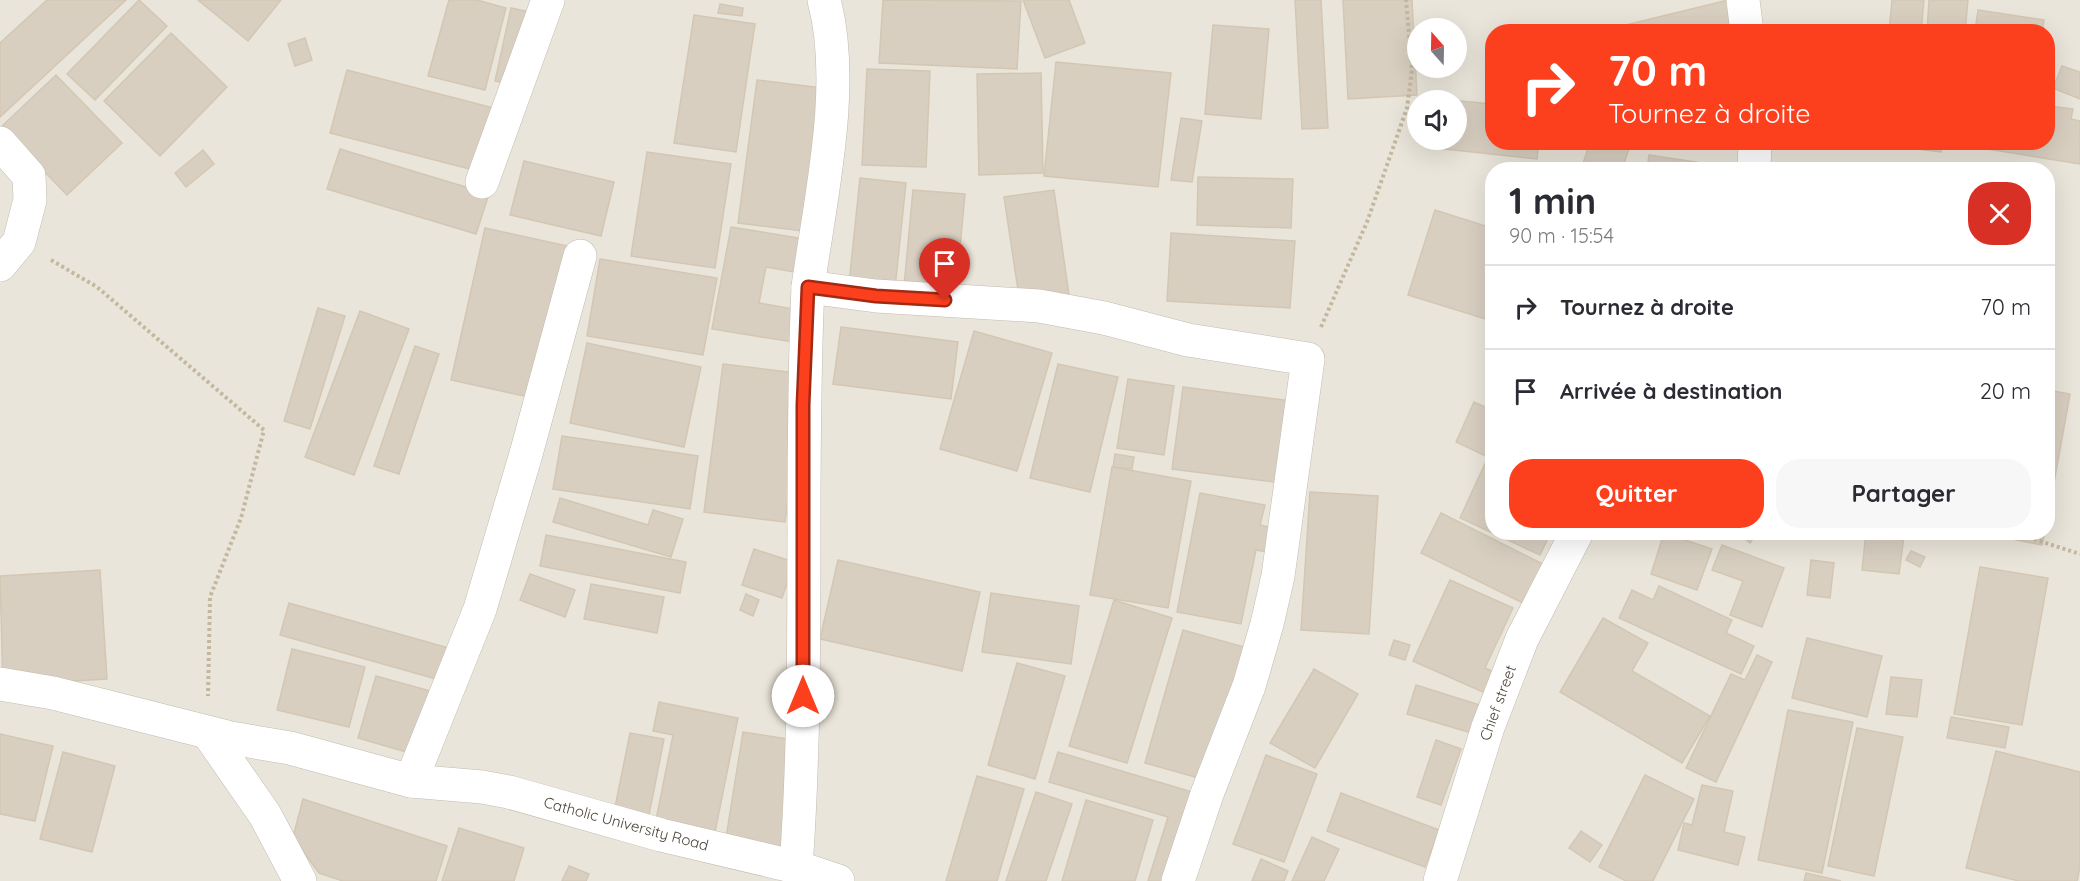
<!DOCTYPE html>
<html lang="fr">
<meta charset="utf-8">
<style>
body{margin:0;font-family:Quicksand,sans-serif;background:#f7f7f7;color:#2b2b33;height:100vh;display:flex;flex-direction:column;font-size:22px;white-space:nowrap}
*{box-sizing:border-box;margin:0}
p{font-size:20px;color:#7c7c81}
.icon{flex:none;width:33px;height:33px;fill:none;stroke:currentColor;stroke-width:2;stroke-linecap:round;stroke-linejoin:round}
.map{position:relative;flex:1;overflow:hidden}
.sheet{position:absolute;left:1485px;top:162px;width:570px;height:378px;display:flex;flex-direction:column;background:#fff;border-radius:24px;box-shadow:0 6px 24px #0002}
.sheet>*{flex:none}
.top-card{position:absolute;left:1485px;top:24px;width:570px;height:126px;border-radius:24px;box-shadow:0 6px 24px #0002;background:#fc3f1d;color:#fff;overflow:hidden}
.needle{width:39px;rotate:340deg}
.tools{position:absolute;left:1407px;top:18px;display:grid;gap:12px}
.tools a{display:grid;place-items:center;width:60px;height:60px;border-radius:50%;background:#fff;box-shadow:0 6px 24px #0002;font-size:30px}
.pin{position:absolute;display:grid;place-items:center;width:51px;height:51px;color:#fff;margin:-62px -26px;border-radius:50% 50% 50% 0;rotate:-45deg;box-shadow:0 0 6px #0007}
.pin .icon{rotate:45deg}
.me{position:absolute;width:66px;margin:-33px;rotate:0deg;stroke-linejoin:round;filter:drop-shadow(0 0 4px #0008)}
.turn{display:flex;align-items:center;gap:21px;height:126px;padding:0 24px;font-size:27px}
.turn .icon{width:78px;height:78px;stroke-width:2.5}
.turn b{display:block;font-size:42px;line-height:51px}
.round{display:grid;place-items:center;flex:none;width:63px;height:63px;border-radius:24px;background:#f7f7f7}
.headline{display:flex;align-items:center;justify-content:space-between;height:102px;padding:0 24px}
h1{font-size:36px;font-weight:700;line-height:45px}
.button{display:flex;gap:12px;margin-top:auto;padding:12px 24px}
.button a{flex:1;height:69px;border-radius:24px;background:#fc3f1d;color:#fff;font-size:24px;font-weight:700;line-height:69px;text-align:center}
.button a+a{background:#f7f7f7;color:#2b2b33}
ul{padding:0;list-style:none}
li{display:flex;align-items:center;gap:18px;height:84px;padding:0 24px;border-top:2px solid #e1e1e2}
li div{flex:1}
li b{display:block;font-size:22px}
li em{font-style:normal}
.map>svg:first-child{display:block}
</style>
<div class="map">
<svg width="2080" height="881" viewBox="0 0 2080 881">
<rect width="100%" height="100%" fill="#f6f3ec"/>
<!-- residential -->
<path fill="#eae5da" fill-rule="evenodd" d="M 0,0 L 2080,0 L 2080,881 L 0,881 ZM 1418,28 L 1456,28 L 1456,68 L 1418,68 ZM 1492,32 L 2048,32 L 2048,142 L 1492,142 ZM 1418,100 L 1456,100 L 1456,140 L 1418,140 ZM 1492,170 L 2048,170 L 2048,532 L 1492,532 Z"/>
<!-- building -->
<g fill="#d8cfc1" stroke="#d3c7b4" stroke-width="1.5">
<path d="M 47,0 L 126,0 L 0,117 L 0,43 Z"/>
<path d="M 139,0 L 167,26 L 95,100 L 67,74 Z"/>
<path d="M 198,0 L 281,0 L 248,41 Z"/>
<path d="M 449,0 L 477,0 L 506,8 L 485,90 L 428,76 Z"/>
<path d="M 883,0 L 1021,1 L 1017,69 L 879,63 Z"/>
<path d="M 1023,0 L 1069,0 L 1085,43 L 1045,58 Z"/>
<path d="M 1295,0 L 1321,0 L 1328,128 L 1302,129 Z"/>
<path d="M 1343,0 L 1412,0 L 1417,95 L 1348,99 Z"/>
<path d="M 1728,0 L 1740,32 L 1605,32 L 1605,30 Z"/>
<path d="M 1892,0 L 1924,0 L 1921,32 L 1889,32 Z"/>
<path d="M 1929,0 L 1968,0 L 1965,32 L 1927,32 Z"/>
<path d="M 720,4 L 743,8 L 742,16 L 718,13 Z"/>
<path d="M 511,8 L 549,16 L 532,89 L 495,81 Z"/>
<path d="M 1978,10 L 2044,20 L 2042,32 L 1975,32 Z"/>
<path d="M 694,15 L 755,24 L 736,152 L 674,143 Z"/>
<path d="M 1213,25 L 1269,29 L 1261,119 L 1205,114 Z"/>
<path d="M 171,33 L 227,87 L 160,156 L 104,101 Z"/>
<path d="M 305,38 L 312,60 L 295,66 L 288,44 Z"/>
<path d="M 1056,62 L 1171,73 L 1158,187 L 1044,176 Z"/>
<path d="M 2062,66 L 2080,72 L 2080,99 L 2053,88 Z"/>
<path d="M 867,69 L 930,71 L 926,167 L 862,165 Z"/>
<path d="M 347,70 L 509,112 L 493,175 L 330,133 Z"/>
<path d="M 1041,73 L 1043,173 L 979,175 L 977,74 Z"/>
<path d="M 56,75 L 122,143 L 67,195 L 1,127 Z"/>
<path d="M 757,80 L 830,89 L 811,232 L 738,223 Z"/>
<path d="M 1450,100 L 1492,104 L 1492,142 L 1539,142 L 1537,159 L 1445,149 L 1446,140 L 1456,140 L 1456,100 Z"/>
<path d="M 2048,106 L 2073,109 L 2071,119 L 2080,121 L 2080,164 L 1956,144 L 2048,142 Z"/>
<path d="M 1181,118 L 1202,121 L 1192,182 L 1171,180 Z"/>
<path d="M 1590,142 L 1631,142 L 1622,170 L 1581,170 Z"/>
<path d="M 1919,142 L 1942,142 L 1941,152 L 1918,149 Z"/>
<path d="M 340,149 L 489,194 L 476,234 L 327,189 Z"/>
<path d="M 203,150 L 214,164 L 186,187 L 175,173 Z"/>
<path d="M 647,152 L 731,164 L 715,268 L 631,256 Z"/>
<path d="M 1649,155 L 1728,167 L 1728,170 L 1647,170 Z"/>
<path d="M 524,161 L 614,182 L 601,236 L 510,215 Z"/>
<path d="M 1198,177 L 1293,179 L 1291,228 L 1197,225 Z"/>
<path d="M 860,178 L 906,183 L 893,307 L 847,302 Z"/>
<path d="M 913,190 L 965,194 L 955,301 L 903,297 Z"/>
<path d="M 1054,190 L 1070,302 L 1021,310 L 1004,197 Z"/>
<path d="M 1435,210 L 1492,228 L 1492,321 L 1408,295 Z"/>
<path d="M 731,227 L 817,241 L 811,275 L 766,267 L 759,303 L 805,311 L 799,343 L 712,329 Z"/>
<path d="M 485,228 L 572,247 L 538,399 L 451,380 Z"/>
<path d="M 1171,233 L 1295,241 L 1290,308 L 1167,301 Z"/>
<path d="M 600,259 L 717,278 L 703,355 L 587,336 Z"/>
<path d="M 318,308 L 345,316 L 310,429 L 284,421 Z"/>
<path d="M 360,311 L 409,329 L 354,475 L 305,457 Z"/>
<path d="M 841,327 L 958,342 L 951,399 L 833,384 Z"/>
<path d="M 974,331 L 1052,353 L 1017,471 L 940,449 Z"/>
<path d="M 587,343 L 701,367 L 684,447 L 570,423 Z"/>
<path d="M 415,346 L 439,354 L 399,474 L 374,466 Z"/>
<path d="M 723,364 L 804,374 L 785,522 L 704,512 Z"/>
<path d="M 1058,364 L 1118,377 L 1090,492 L 1030,478 Z"/>
<path d="M 1128,379 L 1174,386 L 1164,455 L 1117,448 Z"/>
<path d="M 1183,387 L 1300,402 L 1290,484 L 1172,469 Z"/>
<path d="M 2048,390 L 2070,394 L 2048,516 Z"/>
<path d="M 1474,402 L 1492,410 L 1492,532 L 1551,532 L 1540,555 L 1460,518 L 1488,457 L 1456,442 Z"/>
<path d="M 562,436 L 698,456 L 690,509 L 553,489 Z"/>
<path d="M 1115,454 L 1134,457 L 1132,469 L 1113,467 Z"/>
<path d="M 1112,467 L 1191,481 L 1168,608 L 1090,595 Z"/>
<path d="M 1310,492 L 1378,496 L 1369,634 L 1301,630 Z"/>
<path d="M 1200,493 L 1265,505 L 1260,525 L 1287,531 L 1282,555 L 1256,550 L 1241,624 L 1177,612 Z"/>
<path d="M 560,498 L 648,525 L 653,510 L 683,519 L 671,557 L 553,522 Z"/>
<path d="M 1441,513 L 1545,565 L 1525,604 L 1421,553 Z"/>
<path d="M 1737,532 L 1758,532 L 1750,543 Z"/>
<path d="M 1866,532 L 1904,536 L 1899,574 L 1862,570 Z"/>
<path d="M 1998,532 L 2045,532 L 2042,545 L 1997,536 Z"/>
<path d="M 1664,533 L 1712,549 L 1697,590 L 1651,574 Z"/>
<path d="M 546,535 L 686,562 L 680,593 L 540,566 Z"/>
<path d="M 1722,545 L 1784,568 L 1762,627 L 1730,615 L 1743,581 L 1712,570 Z"/>
<path d="M 754,549 L 794,562 L 782,598 L 742,585 Z"/>
<path d="M 1911,551 L 1925,557 L 1920,567 L 1906,560 Z"/>
<path d="M 838,560 L 980,592 L 962,671 L 820,639 Z"/>
<path d="M 1811,560 L 1834,563 L 1830,598 L 1807,595 Z"/>
<path d="M 1980,567 L 2048,578 L 2022,725 L 1954,714 Z"/>
<path d="M 100,570 L 107,679 L 3,685 L 0,576 Z"/>
<path d="M 530,574 L 575,590 L 565,617 L 520,600 Z"/>
<path d="M 1450,580 L 1513,608 L 1485,668 L 1501,675 L 1492,696 L 1413,661 Z"/>
<path d="M 591,584 L 664,597 L 657,633 L 584,619 Z"/>
<path d="M 1659,586 L 1732,620 L 1726,633 L 1754,646 L 1741,674 L 1619,618 L 1632,590 L 1653,600 Z"/>
<path d="M 991,593 L 1079,606 L 1071,664 L 982,652 Z"/>
<path d="M 746,594 L 759,600 L 753,616 L 740,610 Z"/>
<path d="M 1114,600 L 1172,618 L 1127,763 L 1069,746 Z"/>
<path d="M 289,603 L 470,654 L 461,686 L 280,635 Z"/>
<path d="M 1603,618 L 1648,643 L 1632,671 L 1710,716 L 1682,763 L 1560,692 Z"/>
<path d="M 1183,630 L 1251,649 L 1213,782 L 1145,763 Z"/>
<path d="M 1807,638 L 1882,656 L 1867,717 L 1792,698 Z"/>
<path d="M 1394,640 L 1410,645 L 1405,660 L 1389,655 Z"/>
<path d="M 292,649 L 365,667 L 349,727 L 277,710 Z"/>
<path d="M 1757,655 L 1772,662 L 1716,782 L 1686,768 L 1731,674 L 1745,680 Z"/>
<path d="M 1017,663 L 1065,676 L 1035,779 L 988,765 Z"/>
<path d="M 1314,669 L 1358,694 L 1315,768 L 1270,743 Z"/>
<path d="M 376,676 L 452,697 L 434,760 L 358,738 Z"/>
<path d="M 1891,677 L 1922,680 L 1917,717 L 1886,714 Z"/>
<path d="M 1416,685 L 1483,706 L 1475,734 L 1407,714 Z"/>
<path d="M 659,702 L 738,718 L 714,837 L 655,825 L 673,735 L 653,731 Z"/>
<path d="M 1788,710 L 1853,722 L 1822,873 L 1758,860 Z"/>
<path d="M 1951,717 L 2009,727 L 2005,748 L 1947,738 Z"/>
<path d="M 1857,728 L 1903,737 L 1874,876 L 1828,866 Z"/>
<path d="M 743,732 L 807,742 L 797,861 L 724,850 Z"/>
<path d="M 630,733 L 664,739 L 648,820 L 614,812 Z"/>
<path d="M 0,734 L 53,746 L 35,821 L 0,814 Z"/>
<path d="M 1436,740 L 1461,749 L 1441,805 L 1417,797 Z"/>
<path d="M 1996,751 L 2080,772 L 2080,867 L 2077,881 L 2019,881 L 1966,868 Z"/>
<path d="M 63,752 L 115,766 L 92,852 L 40,839 Z"/>
<path d="M 1058,752 L 1219,800 L 1195,881 L 1148,881 L 1168,817 L 1049,782 Z"/>
<path d="M 1266,755 L 1317,774 L 1284,862 L 1233,844 Z"/>
<path d="M 1645,775 L 1694,799 L 1653,881 L 1626,881 L 1599,867 Z"/>
<path d="M 977,776 L 1024,789 L 997,881 L 946,881 Z"/>
<path d="M 1702,785 L 1733,791 L 1724,832 L 1745,837 L 1738,865 L 1678,850 L 1684,823 L 1692,825 Z"/>
<path d="M 1036,792 L 1072,804 L 1046,881 L 1006,881 Z"/>
<path d="M 1341,793 L 1439,830 L 1425,867 L 1327,831 Z"/>
<path d="M 303,799 L 447,846 L 436,881 L 343,881 L 319,873 L 293,837 Z"/>
<path d="M 1086,800 L 1153,820 L 1135,881 L 1062,881 Z"/>
<path d="M 459,828 L 524,848 L 514,881 L 442,881 Z"/>
<path d="M 1581,831 L 1602,845 L 1590,862 L 1569,848 Z"/>
<path d="M 1312,837 L 1339,849 L 1324,881 L 1292,881 Z"/>
<path d="M 1261,859 L 1288,871 L 1284,881 L 1252,881 Z"/>
<path d="M 569,866 L 589,874 L 586,881 L 562,881 Z"/>
<path d="M 1806,873 L 1841,881 L 1804,881 Z"/>
</g>
<g fill="none" stroke-linecap="round" stroke-linejoin="round">
<defs>
<g id="street">
<path d="M 824,0 C 847,86 820,199 808,287 L 876,296 L 1039,306 L 1104,318 L 1188,340 L 1308,359 L 1278,576 L 1267,624 L 1249,686 L 1207,794 L 1178,881"/>
<path d="M 1743,0 L 1747,32"/>
<path d="M 0,143 L 29,176 L 30,200 L 19,242 L 0,265"/>
<path d="M 1754,170 L 1755,142"/>
<path d="M 482,182 L 548,0"/>
<path d="M 0,684 L 53,693 L 231,738 L 290,748 L 411,781 L 482,787 L 509,792 L 661,835 L 796,867 L 838,881"/>
<path d="M 208,733 L 265,815 L 300,881"/>
<path d="M 411,781 L 480,609 L 526,454 L 580,256"/>
<path d="M 796,867 C 810,674 799,480 808,287"/>
<path d="M 1440,881 L 1488,727 L 1522,639 L 1577,532"/>
</g>
</defs>
<!-- street casing -->
<use href="#street" stroke="#c2bbae" stroke-width="34"/>
<!-- path -->
<g stroke="#c4b79f" stroke-width="4" stroke-dasharray="3 3" stroke-linecap="butt">
<path d="M 51,260 L 97,287 L 264,430 L 241,518 L 210,597 L 208,696"/>
<path d="M 1321,327 L 1367,222 L 1407,108 L 1412,70 L 1406,0"/>
<path d="M 2011,532 L 2080,554"/>
</g>
<!-- street -->
<use href="#street" stroke="#fff" stroke-width="33"/>
</g>
<g fill="none" stroke-linecap="round" stroke-linejoin="round">
<defs>
<path id="route" d="M 803,696 L 803,405 L 808,287 L 876,296 L 945,300"/>
</defs>
<!-- route casing -->
<use href="#route" stroke="#a42913" stroke-width="15"/>
<!-- route -->
<use href="#route" stroke="#fc3f1d" stroke-width="10"/>
</g>
<g text-anchor="middle" stroke-width="4.5" stroke-linejoin="round" paint-order="stroke">
<!-- street labels -->
<g font-size="15" fill="#4b4439" stroke="#fff">
<text transform="translate(1498 703) rotate(-70)" y="5">Chief street</text>
<text transform="translate(626 824) rotate(15)" y="5">Catholic University Road</text>
</g>
</g>
</svg>
<div class="tools">
<a><svg class="needle" viewBox="-14 -14 28 28"><path d="M0-13l5 13h-10z" fill="#e53935"/><path d="M0 13l5-13h-10z" fill="#7c7c81"/></svg></a>
<a><svg class="icon" aria-label="sound" viewBox="0 0 24 24"><path d="M4 9h4l5-4v14l-5-4H4zM17 9q2 3 0 6"/></svg></a>
</div>
<div class="pin" style="left:945px;top:300px;background:#d93025"><svg class="icon" aria-label="arrive" viewBox="0 0 24 24"><path d="M6 21V4h12l-3 4 3 4H6"/></svg></div>
<svg class="me" style="left:803px;top:696px" viewBox="-20 -20 40 40"><circle r="19" fill="#fff"/><path d="M0-13L10 11 0 6-10 11z" fill="#fc3f1d"/></svg>
<div class="top-card">
<div class="turn"><svg class="icon" aria-label="right" viewBox="0 0 24 24"><path d="M7 20v-9h11M14 6l5 5-5 5"/></svg><div><b>70 m</b>Tournez à droite</div></div>
</div>
<section class="sheet">
<div class="headline"><div><h1>1 min</h1><p>90 m · 15:54</p></div><a class="round" style="background:#d93025;color:#fff"><svg class="icon" aria-label="close" viewBox="0 0 24 24"><path d="M6 6l12 12M18 6L6 18"/></svg></a></div>
<ul>
<li><svg class="icon" aria-label="right" viewBox="0 0 24 24"><path d="M7 20v-9h11M14 6l5 5-5 5"/></svg><div><b>Tournez à droite</b></div><em>70 m</em></li>
<li><svg class="icon" aria-label="arrive" viewBox="0 0 24 24"><path d="M6 21V4h12l-3 4 3 4H6"/></svg><div><b>Arrivée à destination</b></div><em>20 m</em></li>
</ul>
<div class="button"><a>Quitter</a><a>Partager</a></div>
</section>
</div>
